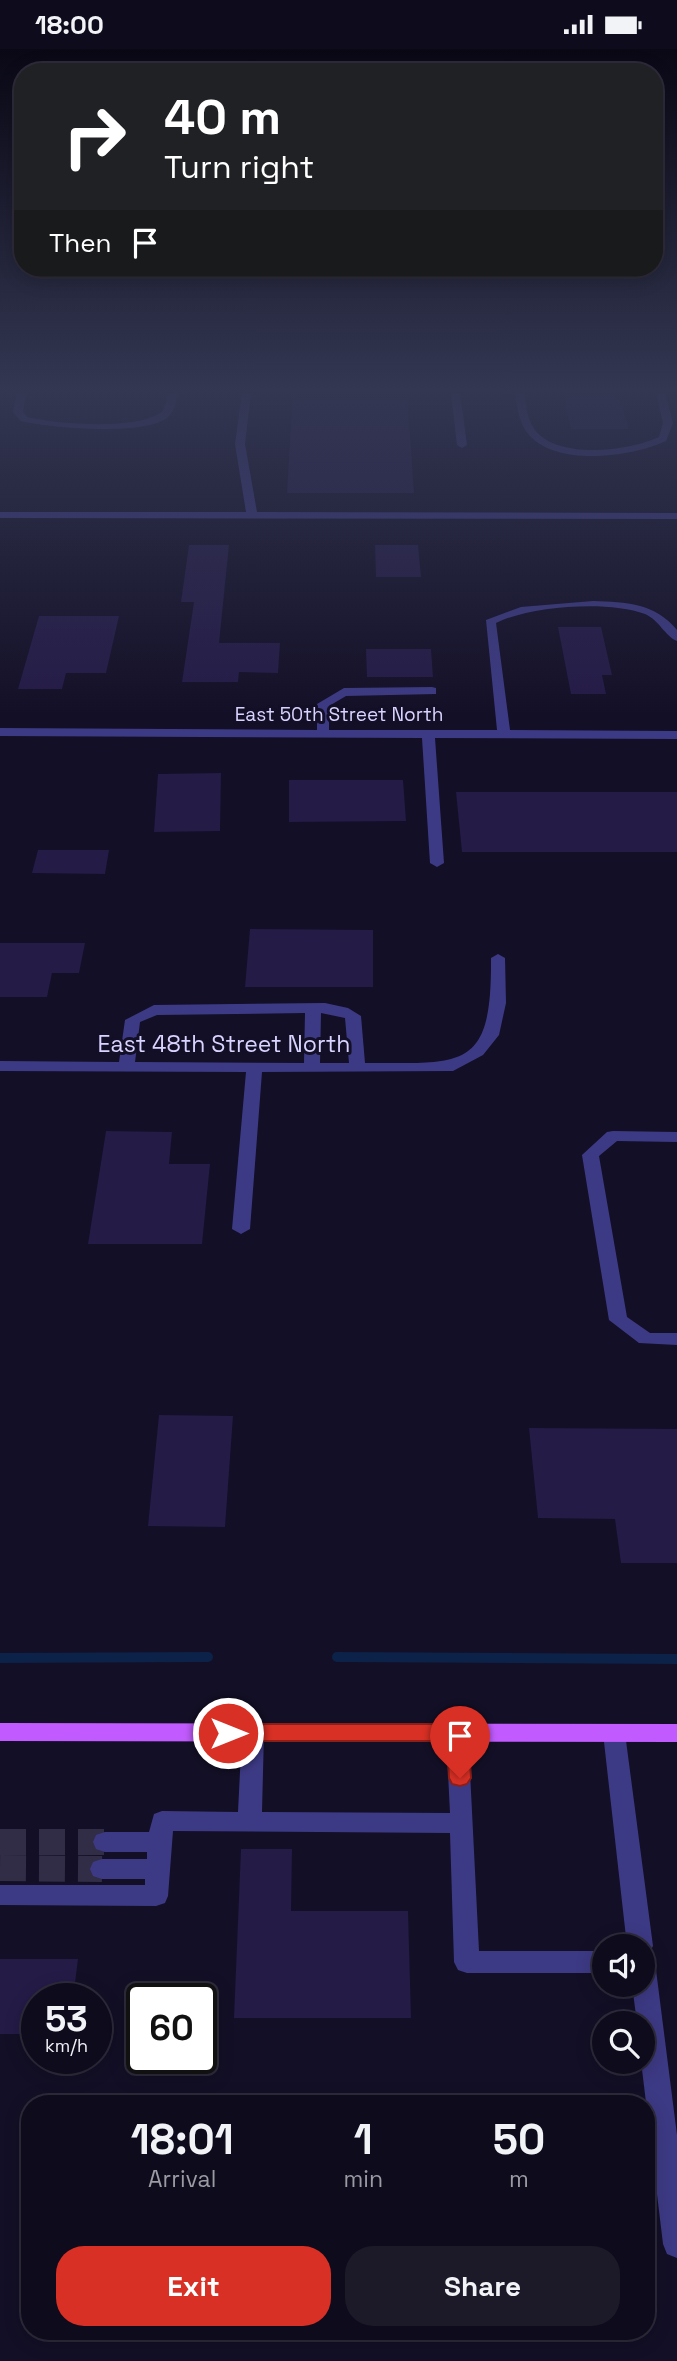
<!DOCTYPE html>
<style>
body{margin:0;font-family:"Space Grotesk",sans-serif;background:#1c1929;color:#f1f3f6;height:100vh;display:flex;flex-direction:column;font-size:26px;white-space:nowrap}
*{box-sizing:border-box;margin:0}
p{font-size:23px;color:#9b9ba3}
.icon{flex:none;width:38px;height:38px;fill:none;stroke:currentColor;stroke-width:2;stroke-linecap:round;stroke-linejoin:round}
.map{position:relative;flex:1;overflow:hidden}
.side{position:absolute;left:21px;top:2046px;width:634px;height:245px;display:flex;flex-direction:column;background:#0e0b1c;border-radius:28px;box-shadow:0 4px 18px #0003,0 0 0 2px #2e2b3b}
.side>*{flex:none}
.hud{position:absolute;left:14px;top:14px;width:649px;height:214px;border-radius:28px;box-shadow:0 4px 18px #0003,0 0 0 2px #2e2b3b;background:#202124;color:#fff;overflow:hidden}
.controls{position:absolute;left:592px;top:1885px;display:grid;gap:14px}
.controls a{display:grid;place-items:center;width:63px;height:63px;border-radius:50%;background:#0e0b1c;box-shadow:0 4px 18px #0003,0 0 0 2px #2e2b3b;font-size:35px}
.speed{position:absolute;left:21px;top:1934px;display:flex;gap:14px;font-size:35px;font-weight:700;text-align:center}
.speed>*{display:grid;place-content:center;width:91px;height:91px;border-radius:50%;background:#0e0b1c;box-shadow:0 4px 18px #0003,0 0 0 2px #2e2b3b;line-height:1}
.speed small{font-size:18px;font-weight:400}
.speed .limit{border:4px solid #111;border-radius:10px;background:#fff;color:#111}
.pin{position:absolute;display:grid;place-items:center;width:60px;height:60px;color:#fff;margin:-72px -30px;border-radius:50% 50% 50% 0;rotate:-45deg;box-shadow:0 0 7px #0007}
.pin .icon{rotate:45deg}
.me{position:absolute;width:77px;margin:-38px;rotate:90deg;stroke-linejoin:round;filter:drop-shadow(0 0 5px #0008)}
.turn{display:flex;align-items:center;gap:24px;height:147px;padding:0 35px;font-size:32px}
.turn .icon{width:91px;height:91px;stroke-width:2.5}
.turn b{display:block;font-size:49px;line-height:60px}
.then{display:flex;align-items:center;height:66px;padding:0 35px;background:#0003;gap:14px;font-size:26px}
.eta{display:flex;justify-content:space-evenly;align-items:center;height:119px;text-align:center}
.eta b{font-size:42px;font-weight:600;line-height:49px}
.button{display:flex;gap:14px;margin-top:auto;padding:14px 35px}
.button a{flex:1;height:80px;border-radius:28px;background:#d93025;color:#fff;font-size:28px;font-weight:600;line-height:80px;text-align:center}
.button a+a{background:#1c1929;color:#f1f3f6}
.status{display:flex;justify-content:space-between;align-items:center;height:49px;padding:0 35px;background:#0e0b1c;direction:ltr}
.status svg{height:19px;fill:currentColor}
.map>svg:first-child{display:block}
</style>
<div class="status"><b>18:00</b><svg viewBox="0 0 49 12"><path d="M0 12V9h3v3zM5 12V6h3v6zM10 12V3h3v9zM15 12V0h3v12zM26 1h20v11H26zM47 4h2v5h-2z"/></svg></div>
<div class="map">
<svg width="677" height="2312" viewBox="0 0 677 2312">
<rect width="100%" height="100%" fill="#130f26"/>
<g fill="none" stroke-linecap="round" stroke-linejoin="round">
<!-- stream -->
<g stroke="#0c2248" stroke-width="10">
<path d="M 337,1608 L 677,1610"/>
<path d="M 0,1609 L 208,1608"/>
</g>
</g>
<!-- building -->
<g fill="#241b47">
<path d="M 293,344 L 407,344 L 414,444 L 287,444 Z"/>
<path d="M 563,345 L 618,345 L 629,380 L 571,380 Z"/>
<path d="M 189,496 L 229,496 L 219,594 L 280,594 L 278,624 L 239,623 L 238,633 L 182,633 L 194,553 L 181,553 Z"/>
<path d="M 375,496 L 418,496 L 421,528 L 376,528 Z"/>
<path d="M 39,567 L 119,567 L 106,624 L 66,624 L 62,640 L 18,640 Z"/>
<path d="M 558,578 L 601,578 L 612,626 L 602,626 L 606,645 L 571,645 Z"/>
<path d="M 366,600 L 431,600 L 433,628 L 367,628 Z"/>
<path d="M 221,724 L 220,782 L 154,783 L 158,725 Z"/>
<path d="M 289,731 L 403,731 L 406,772 L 289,773 Z"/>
<path d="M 456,743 L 677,743 L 677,803 L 462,803 Z"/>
<path d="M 38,801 L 109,801 L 105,825 L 32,824 Z"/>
<path d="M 250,880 L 373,881 L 373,938 L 245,938 Z"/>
<path d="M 0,894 L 85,894 L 79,924 L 52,924 L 47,948 L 0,948 Z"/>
<path d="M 106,1082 L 172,1083 L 169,1115 L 210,1115 L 202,1195 L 88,1195 Z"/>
<path d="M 159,1366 L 233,1367 L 225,1478 L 148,1477 Z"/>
<path d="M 529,1379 L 677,1380 L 677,1514 L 621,1514 L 615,1470 L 538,1469 Z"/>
<path d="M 241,1800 L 292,1800 L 291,1862 L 408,1862 L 411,1969 L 234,1969 Z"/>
<path d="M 0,1910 L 78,1910 L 73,1950 L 37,1950 L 37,1985 L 0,1985 Z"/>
</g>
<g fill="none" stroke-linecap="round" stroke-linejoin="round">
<!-- minor-tunnel -->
<g stroke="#312d47" stroke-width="26" stroke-dasharray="26 13" stroke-linecap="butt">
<path d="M 0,1793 L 105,1793"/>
<path d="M 0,1819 L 102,1820"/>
</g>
<!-- minor -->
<g fill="#3d3a85" fill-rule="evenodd">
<path d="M 17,344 L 26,344 L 23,363 L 27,368 C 57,375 139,382 163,362 L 169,344 L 178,344 C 176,353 174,363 167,369 C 142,387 50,379 21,372 L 13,363 Z"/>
<path d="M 242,344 L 251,344 L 245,395 L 257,463 L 677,464 L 677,470 L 0,469 L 0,463 L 246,463 L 235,395 Z"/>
<path d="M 451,344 L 460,344 L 467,396 L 462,399 L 457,396 Z"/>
<path d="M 515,344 L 524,344 C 526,356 527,371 535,381 C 558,411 629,402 659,388 L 663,374 L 656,344 L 665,344 L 673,374 L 666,392 C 631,408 558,418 529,386 C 519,375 517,358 515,344 Z"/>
<path d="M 593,552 C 626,553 655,554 677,581 L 677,592 C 665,587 659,571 645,565 C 608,551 530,557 496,574 L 510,681 L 677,682 L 677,690 L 435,689 L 444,814 L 437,818 L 430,814 L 422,689 L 0,687 L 0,679 L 317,681 L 317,655 L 344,639 L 432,638 L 436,639 L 436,645 L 346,647 L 329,657 L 329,681 L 497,681 L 486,571 L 521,558 Z"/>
<path d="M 498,905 L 505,909 L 506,954 L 499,986 L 483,1006 L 453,1022 L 262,1023 L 250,1180 L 241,1185 L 232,1180 L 246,1023 L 0,1022 L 0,1012 L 119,1013 L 125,971 L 154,956 L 325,954 L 348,959 L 361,967 L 365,1014 C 464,1014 492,1022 491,909 ZM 305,964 L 304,1014 L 135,1013 L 140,973 L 157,966 ZM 321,964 L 345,969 L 349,1014 L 320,1014 Z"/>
<path d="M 613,1082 L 677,1083 L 677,1093 L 617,1092 L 599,1107 L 627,1268 L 650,1284 L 677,1284 L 677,1296 L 639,1294 L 609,1271 L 582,1106 L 607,1083 Z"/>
<path d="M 253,1674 L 261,1677 L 264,1683 L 262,1763 L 450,1764 L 446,1683 L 449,1677 L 457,1674 L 465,1677 L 468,1683 L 479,1902 L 604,1902 L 604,1924 L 467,1924 L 458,1921 L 454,1913 L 450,1784 L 173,1782 L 168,1847 L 165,1854 L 156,1857 L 0,1856 L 0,1836 L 145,1836 L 145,1830 L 102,1830 L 93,1827 L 90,1820 L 93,1813 L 102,1810 L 147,1810 L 147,1803 L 105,1803 L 96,1800 L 93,1793 L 96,1786 L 105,1783 L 149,1783 L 154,1765 L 162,1762 L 238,1763 L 242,1683 L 245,1677 Z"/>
<path d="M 614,1675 L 622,1678 L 625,1684 L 653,1897 L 649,1904 L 655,1913 L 677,2086 L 677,2209 L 667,2205 L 663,2195 L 641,2012 L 642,1974 L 637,1974 L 632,1936 L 642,1936 L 642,1897 L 627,1897 L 603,1684 L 606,1678 Z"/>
</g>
<!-- major -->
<path fill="#c25bff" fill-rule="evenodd" d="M 0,1674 L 677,1675 L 677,1693 L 0,1692 Z"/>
</g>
<!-- sky -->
<linearGradient id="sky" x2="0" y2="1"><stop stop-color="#0a0815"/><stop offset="0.51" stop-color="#333752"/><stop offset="1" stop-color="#333752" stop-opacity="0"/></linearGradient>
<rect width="677" height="668" fill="url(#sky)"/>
<!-- route -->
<path fill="#d93025" stroke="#8d1f18" stroke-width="2" d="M 228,1675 L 457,1675 L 464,1678 L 468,1684 L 471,1729 L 467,1735 L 460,1737 L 452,1735 L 449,1729 L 447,1692 L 228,1692 L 220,1689 L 217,1684 L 220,1678 Z"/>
<g text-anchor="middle" stroke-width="6" stroke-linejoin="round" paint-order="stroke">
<!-- far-street labels -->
<g font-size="19" fill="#d9d4ff" stroke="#130f26">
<text x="339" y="672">East 50th Street North</text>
</g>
<!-- street labels -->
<g font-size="23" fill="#d9d4ff" stroke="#130f26">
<text x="224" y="1003">East 48th Street North</text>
</g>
</g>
</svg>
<div class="controls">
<a><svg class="icon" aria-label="sound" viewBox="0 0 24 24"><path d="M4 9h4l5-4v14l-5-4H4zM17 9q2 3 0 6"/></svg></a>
<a><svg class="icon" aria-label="search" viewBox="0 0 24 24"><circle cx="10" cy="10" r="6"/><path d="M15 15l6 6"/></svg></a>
</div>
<div class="speed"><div>53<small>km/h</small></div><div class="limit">60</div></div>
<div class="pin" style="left:460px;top:1729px;background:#d93025"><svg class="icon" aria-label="arrive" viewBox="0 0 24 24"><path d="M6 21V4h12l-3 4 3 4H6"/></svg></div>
<svg class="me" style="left:228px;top:1684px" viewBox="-20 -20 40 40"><circle r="17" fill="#d93025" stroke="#fff" stroke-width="3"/><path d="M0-11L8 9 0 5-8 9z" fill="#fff"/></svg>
<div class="hud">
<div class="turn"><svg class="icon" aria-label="right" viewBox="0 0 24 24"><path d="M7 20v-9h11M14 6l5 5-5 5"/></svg><div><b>40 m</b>Turn right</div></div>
<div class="then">Then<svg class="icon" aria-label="arrive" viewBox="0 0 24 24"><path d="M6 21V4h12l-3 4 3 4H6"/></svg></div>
</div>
<section class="side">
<div class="eta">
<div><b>18:01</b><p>Arrival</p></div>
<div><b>1</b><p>min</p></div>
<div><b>50</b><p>m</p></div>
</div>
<div class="button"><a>Exit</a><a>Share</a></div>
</section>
</div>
